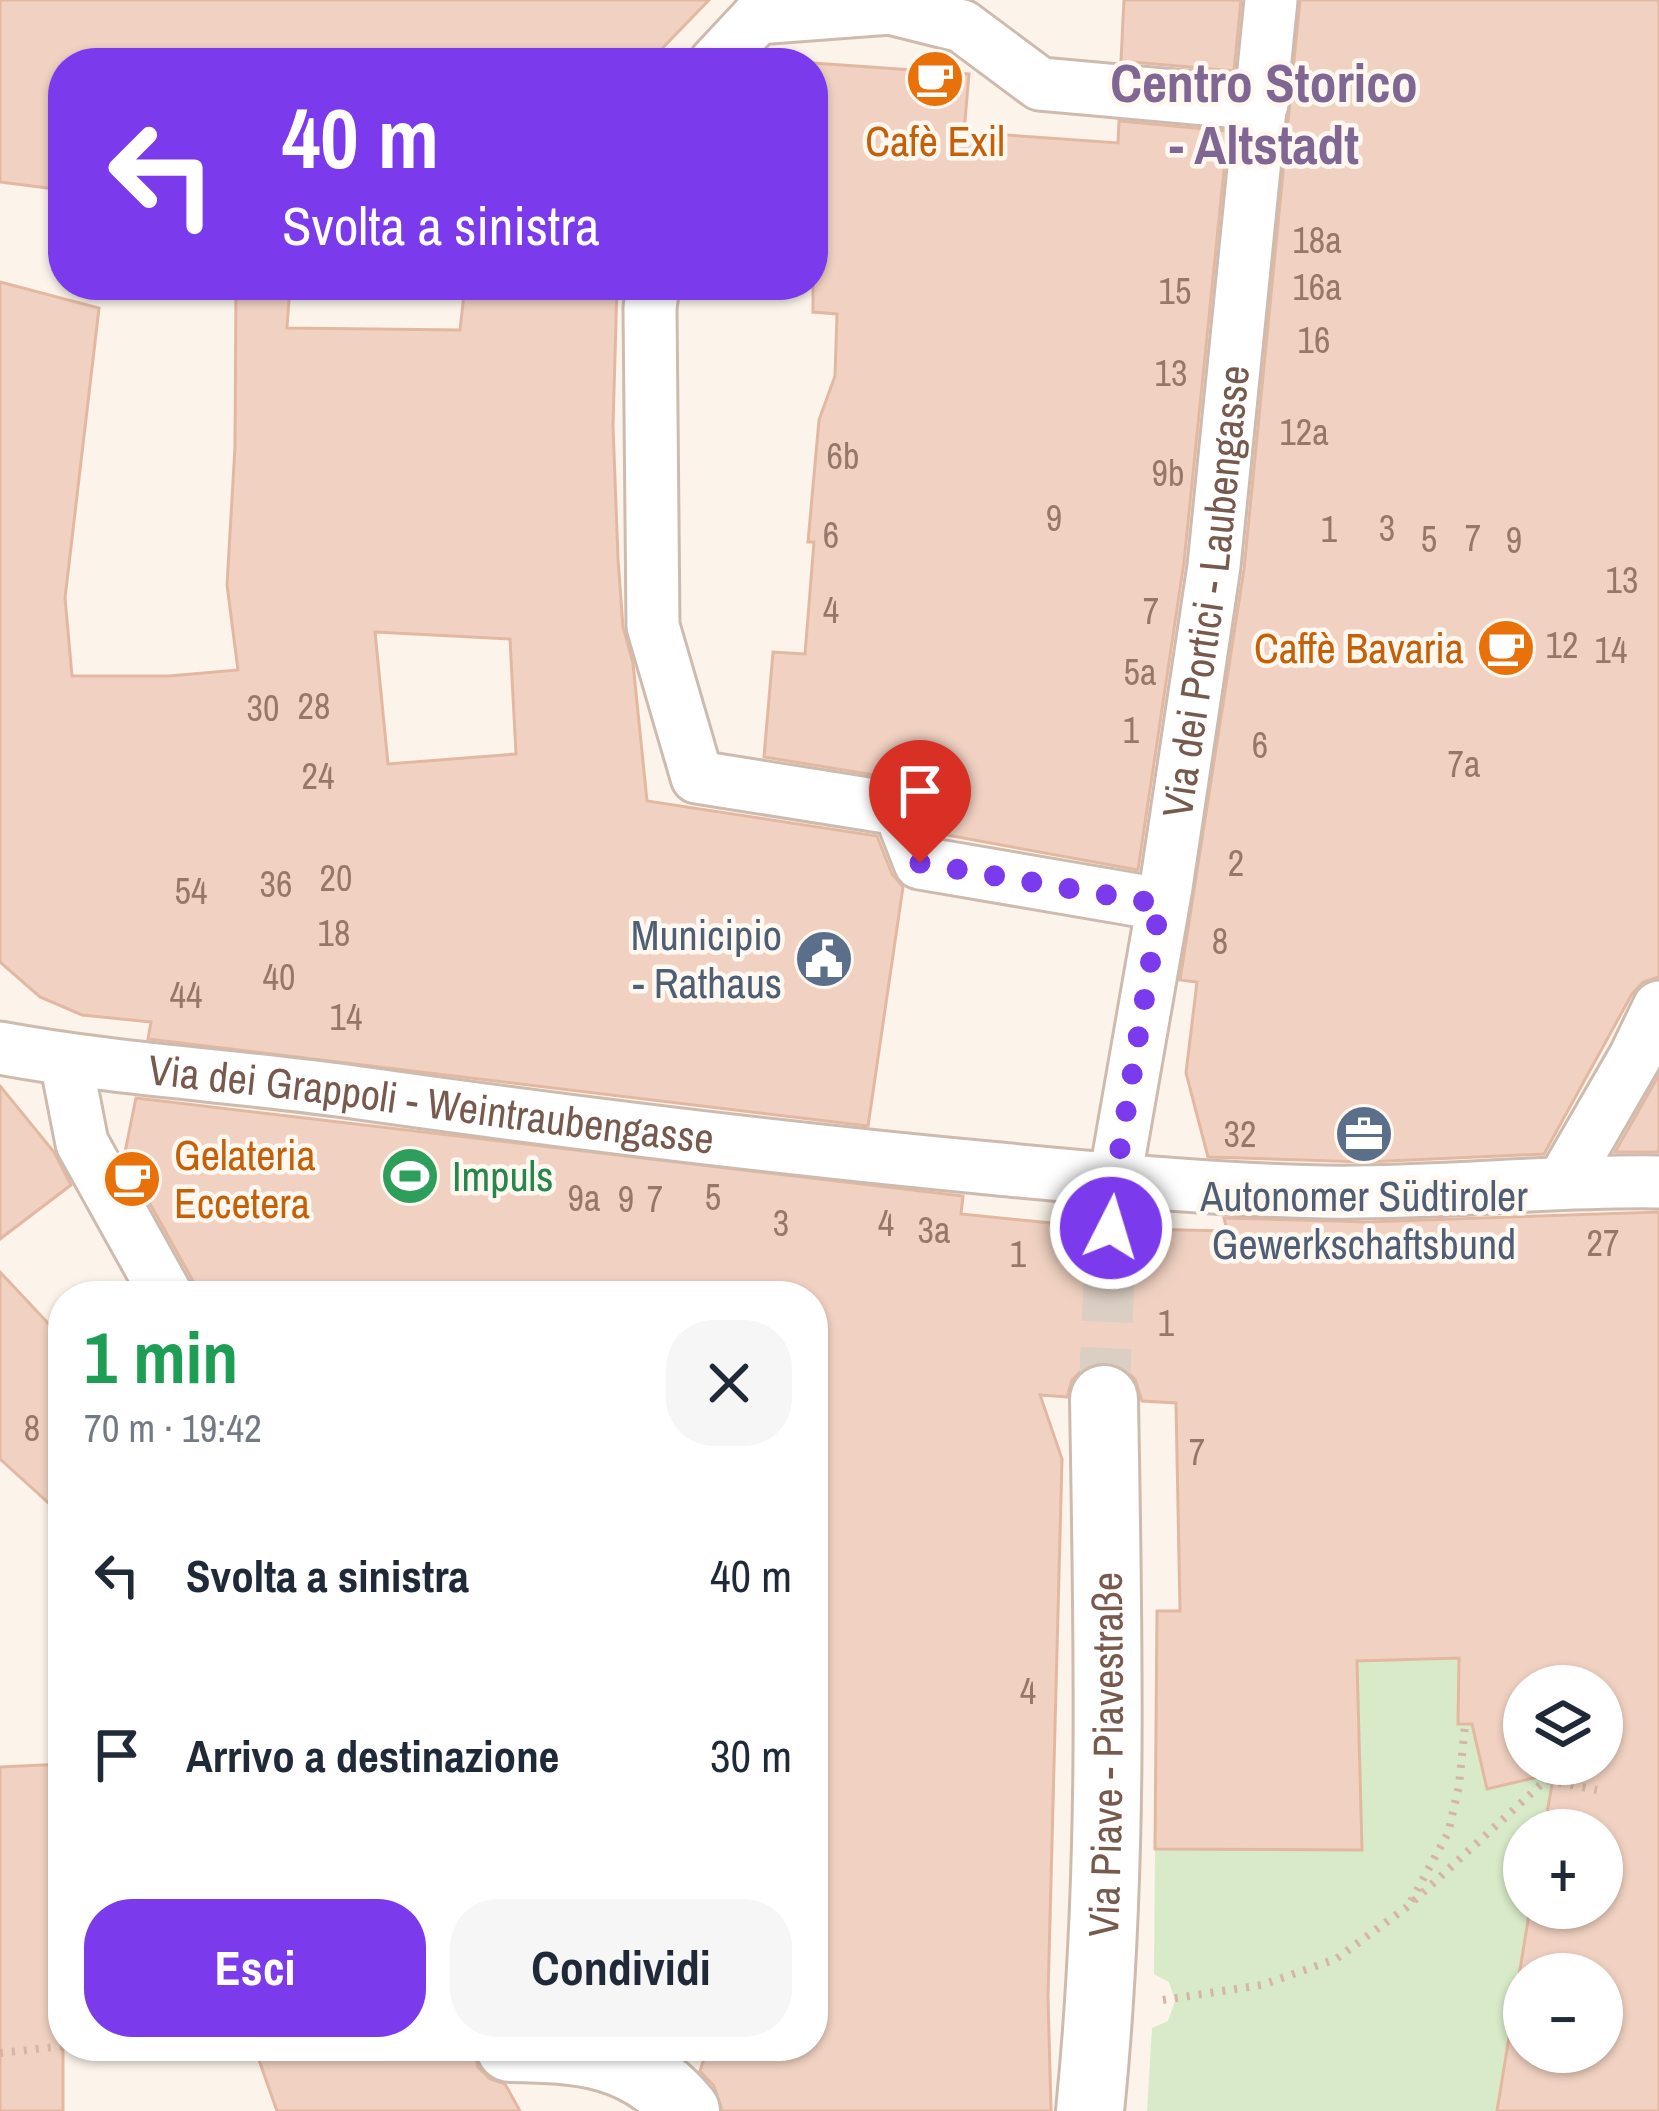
<!DOCTYPE html>
<html lang="it">
<meta charset="utf-8">
<style>
body{margin:0;font-family:"Archivo Narrow",sans-serif;background:#f6f6f7;color:#1f2937;height:100vh;display:flex;flex-direction:column;font-size:45px;white-space:nowrap}
*{box-sizing:border-box;margin:0}
p{font-size:39px;color:#747a83}
.icon{flex:none;width:66px;height:66px;fill:none;stroke:currentColor;stroke-width:2;stroke-linecap:round;stroke-linejoin:round}
.map{position:relative;flex:1;overflow:hidden}
.panel{position:absolute;left:48px;top:1281px;width:780px;height:780px;display:flex;flex-direction:column;background:#fff;border-radius:48px;box-shadow:0 3px 9px #0004}
.panel>*{flex:none}
.hud{position:absolute;left:48px;top:48px;width:780px;height:252px;border-radius:48px;box-shadow:0 3px 9px #0004;background:#7c3aed;color:#fff;overflow:hidden}
.fabs{position:absolute;left:1503px;top:1665px;display:grid;gap:24px}
.fabs a{display:grid;place-items:center;width:120px;height:120px;border-radius:50%;background:#fff;box-shadow:0 3px 9px #0004;font-size:60px}
.pin{position:absolute;display:grid;place-items:center;width:102px;height:102px;color:#fff;margin:-123px -51px;border-radius:50% 50% 50% 0;rotate:-45deg;box-shadow:0 0 12px #0007}
.pin .icon{rotate:45deg}
.me{position:absolute;width:132px;margin:-66px;rotate:5deg;stroke-linejoin:round;filter:drop-shadow(0 0 9px #0008)}
.turn{display:flex;align-items:center;gap:42px;height:252px;padding:0 36px;font-size:54px}
.turn .icon{width:156px;height:156px;stroke-width:2.5}
.turn b{display:block;font-size:84px;line-height:102px}
.round{display:grid;place-items:center;flex:none;width:126px;height:126px;border-radius:48px;background:#f6f6f7}
.summary{display:flex;align-items:center;justify-content:space-between;height:204px;padding:0 36px}
h1{font-size:72px;font-weight:700;line-height:90px;color:#1e9e55}
.action{display:flex;gap:24px;margin-top:auto;padding:24px 36px}
.action a{flex:1;height:138px;border-radius:48px;background:#7c3aed;color:#fff;font-size:48px;font-weight:700;line-height:138px;text-align:center}
.action a+a{background:#f6f6f7;color:#1f2937}
ul{padding:0;list-style:none}
li{display:flex;align-items:center;gap:36px;height:180px;padding:0 36px}
li div{flex:1}
li b{display:block;font-size:45px}
li em{font-style:normal}
.map>svg:first-child{display:block}
</style>
<div class="map">
<svg width="1659" height="2111" viewBox="0 0 1659 2111">
<rect width="100%" height="100%" fill="#fcf4ea"/>
<!-- green -->
<path fill="#d8eac8" d="M 1341,1636 L 1408,1660 L 1490,1657 L 1490,1665 L 1459,1667 L 1458,1723 L 1475,1725 L 1524,1764 L 1602,1764 L 1650,1712 L 1544,1830 L 1524,1830 L 1524,1908 L 1530,1908 L 1497,2111 L 1147,2111 L 1152,2028 L 1168,2021 L 1175,2001 L 1169,1982 L 1154,1974 L 1155,1849 L 1362,1850 Z"/>
<!-- building -->
<g fill="#f1d2c2" stroke="#e3b8a3" stroke-width="3" fill-rule="evenodd">
<path d="M 0,0 L 709,0 L 648,63 L 63,63 L 63,190 L 0,182 Z"/>
<path d="M 1124,0 L 1241,0 L 1234,71 L 1121,61 Z"/>
<path d="M 1300,0 L 1659,0 L 1659,977 L 1643,982 L 1632,994 L 1544,1154 L 1366,1162 L 1208,1157 L 1186,1073 L 1197,982 L 1180,980 L 1244,569 Z"/>
<path d="M 813,63 L 969,74 L 964,132 L 1118,143 L 1119,121 L 1228,131 L 1184,562 L 1138,870 L 941,834 L 926,797 L 919,786 L 905,780 L 764,757 L 773,652 L 805,654 L 814,542 L 808,542 L 819,420 L 835,376 L 837,314 L 813,312 Z"/>
<path d="M 0,282 L 99,308 L 65,598 L 72,676 L 169,676 L 238,670 L 227,585 L 235,447 L 236,285 L 290,285 L 287,328 L 460,330 L 465,285 L 617,285 L 613,426 L 618,559 L 623,627 L 633,663 L 647,801 L 877,836 L 892,874 L 903,887 L 868,1126 L 148,1039 L 151,1022 L 82,1015 L 40,997 L 0,962 ZM 375,632 L 510,639 L 516,754 L 388,764 Z"/>
<path d="M 1659,1075 L 1659,1152 L 1615,1152 Z"/>
<path d="M 0,1086 L 54,1152 L 71,1185 L 0,1239 Z"/>
<path d="M 136,1098 L 963,1196 L 961,1214 L 1081,1226 L 1084,1241 L 1093,1253 L 1110,1259 L 1125,1255 L 1135,1247 L 1141,1229 L 1227,1231 L 1224,1218 L 1367,1222 L 1659,1212 L 1659,2111 L 1497,2111 L 1530,1908 L 1602,1908 L 1602,1830 L 1544,1830 L 1554,1773 L 1487,1789 L 1472,1724 L 1458,1724 L 1459,1658 L 1357,1661 L 1362,1850 L 1155,1849 L 1157,1611 L 1180,1611 L 1176,1403 L 1142,1401 L 1135,1379 L 1121,1366 L 1105,1362 L 1084,1368 L 1072,1380 L 1067,1397 L 1040,1395 L 1062,1459 L 1048,1996 L 1051,2111 L 722,2111 L 714,2086 L 700,2071 L 708,2046 L 813,2046 L 813,1993 L 820,1994 L 813,1855 L 813,1296 L 197,1296 L 193,1281 L 124,1157 ZM 1524,1686 L 1602,1686 L 1602,1764 L 1524,1764 ZM 1524,1974 L 1602,1974 L 1602,2052 L 1524,2052 Z"/>
<path d="M 0,1272 L 63,1339 L 63,1516 L 0,1459 Z"/>
<path d="M 63,1764 L 63,2111 L 0,2111 L 0,1767 Z"/>
<path d="M 254,2046 L 473,2046 L 478,2067 L 490,2079 L 505,2084 L 520,2111 L 277,2111 Z"/>
</g>
<g fill="none" stroke-linecap="round" stroke-linejoin="round">
<!-- pedestrian-tunnel -->
<path stroke="#dbcec3" stroke-width="51" stroke-dasharray="51 26" stroke-linecap="butt" d="M 1104,1399 L 1111,1229"/>
<defs>
<g id="pedestrian">
<path d="M 887,0 L 890,8 L 962,26 L 1040,84 L 1262,104"/>
<path d="M 715,63 L 757,18 L 890,8"/>
<path d="M 653,285 L 650,308 L 653,626 L 697,777 L 899,809 L 920,863 L 1160,904"/>
<path id="s1" d="M 0,1048 C 119,1070 240,1076 360,1093 C 572,1123 785,1149 999,1169 C 1107,1179 1216,1190 1324,1192 C 1436,1194 1547,1180 1659,1182"/>
<path d="M 66,1061 L 82,1143 L 167,1296"/>
<path d="M 1564,1180 L 1635,1057 L 1659,1007"/>
<path id="s2" d="M 1111,1229 L 1115,1179 L 1166,887 L 1214,566 L 1271,0"/>
</g>
<g id="minor">
<path d="M 510,2048 C 579,2049 638,2052 686,2111"/>
<path id="s3" d="M 1090,2111 C 1114,1874 1108,1637 1104,1399"/>
</g>
</defs>
<!-- pedestrian casing -->
<use href="#pedestrian" stroke="#cebbaf" stroke-width="57"/>
<!-- minor casing -->
<use href="#minor" stroke="#cebbaf" stroke-width="72"/>
<!-- path -->
<g stroke="#d6b5a5" stroke-width="8" stroke-dasharray="3 9" stroke-linecap="butt">
<path d="M 1547,1778 L 1560,1764"/>
<path d="M 1411,1901 L 1448,1833 L 1459,1786 L 1465,1724"/>
<path d="M 1163,2000 L 1262,1985 L 1336,1959 L 1407,1907 L 1546,1780 L 1597,1790"/>
<path d="M 0,2053 L 65,2046"/>
</g>
<!-- pedestrian -->
<use href="#pedestrian" stroke="#fff" stroke-width="51"/>
<!-- minor -->
<use href="#minor" stroke="#fff" stroke-width="66"/>
</g>
<g fill="none" stroke-linecap="round" stroke-linejoin="round">
<!-- route -->
<path stroke="#7c3aed" stroke-width="21" stroke-dasharray="0 37.8" d="M 920,863 L 1160,904 L 1115,1179 L 1111,1228"/>
</g>
<!-- icons -->
<defs>
<symbol id="cafe-disc" viewBox="-11 -11 22 22"><circle r="9.5" fill="#e8710a" stroke="#fef8f0"/><path d="M-5.5-4.5H6V0H3Q3 3.5 0 3.5H-2.5Q-5.5 3.5-5.5 0ZM3-3.2v2h1.7v-2ZM-6 4.5H4V6H-6Z" fill="#fff"/></symbol>
<symbol id="civic-disc" viewBox="-11 -11 22 22"><circle r="9.5" fill="#5c6f8a" stroke="#fef8f0"/><path d="M-.6-6.5H3V-4.5H.6V-3L4-1V1h2V6H-6V1h2V-1L-.6-3ZM-1.2 2.5V6h2.4V2.5Z" fill="#fff"/></symbol>
<symbol id="office-disc" viewBox="-11 -11 22 22"><circle r="9.5" fill="#5c6f8a" stroke="#fef8f0"/><path d="M-6-3h4V-5.5h4V-3h4V5H-6ZM-1-4.5V-3h2v-1.5ZM-6 0V1H6V0Z" fill="#fff"/></symbol>
<symbol id="stadium-disc" viewBox="-11 -11 22 22"><circle r="9.5" fill="#2e9e5b" stroke="#fef8f0"/><path d="M0-5a6.5 5 0 1 0 0 10a6.5 5 0 1 0 0-10ZM-3.5-1.8h7v3.6h-7Z" fill="#fff"/></symbol>
</defs>
<g fill-rule="evenodd">
<use href="#cafe-disc" x="902" y="46" width="66" height="66"/>
<use href="#cafe-disc" x="1473" y="615" width="66" height="66"/>
<use href="#civic-disc" x="791" y="926" width="66" height="66"/>
<use href="#office-disc" x="1331" y="1101" width="66" height="66"/>
<use href="#stadium-disc" x="377" y="1143" width="66" height="66"/>
<use href="#cafe-disc" x="99" y="1146" width="66" height="66"/>
</g>
<g text-anchor="middle" stroke-width="9" stroke-linejoin="round" paint-order="stroke">
<!-- number labels -->
<g font-size="36" fill="#96786a">
<text x="1317" y="253">18a</text>
<text x="1317" y="300">16a</text>
<text x="1175" y="304">15</text>
<text x="1314" y="353">16</text>
<text x="1171" y="386">13</text>
<text x="1304" y="445">12a</text>
<text x="843" y="469">6b</text>
<text x="1168" y="486">9b</text>
<text x="1054" y="531">9</text>
<text x="1387" y="541">3</text>
<text x="1329" y="542">1</text>
<text x="831" y="548">6</text>
<text x="1473" y="551">7</text>
<text x="1429" y="552">5</text>
<text x="1514" y="553">9</text>
<text x="1622" y="593">13</text>
<text x="831" y="623">4</text>
<text x="1151" y="624">7</text>
<text x="1562" y="658">12</text>
<text x="1611" y="663">14</text>
<text x="1140" y="685">5a</text>
<text x="314" y="719">28</text>
<text x="263" y="721">30</text>
<text x="1131" y="743">1</text>
<text x="1260" y="758">6</text>
<text x="1464" y="777">7a</text>
<text x="318" y="789">24</text>
<text x="1236" y="876">2</text>
<text x="336" y="891">20</text>
<text x="276" y="897">36</text>
<text x="191" y="904">54</text>
<text x="334" y="946">18</text>
<text x="1220" y="954">8</text>
<text x="279" y="990">40</text>
<text x="186" y="1008">44</text>
<text x="346" y="1030">14</text>
<text x="1240" y="1147">32</text>
<text x="713" y="1210">5</text>
<text x="584" y="1211">9a</text>
<text x="626" y="1212">9</text>
<text x="655" y="1212">7</text>
<text x="781" y="1236">3</text>
<text x="886" y="1236">4</text>
<text x="934" y="1243">3a</text>
<text x="1603" y="1256">27</text>
<text x="1018" y="1267">1</text>
<text x="1166" y="1336">1</text>
<text x="32" y="1441">8</text>
<text x="1197" y="1465">7</text>
<text x="1028" y="1704">4</text>
</g>
<!-- food labels -->
<g font-size="42" fill="#c56008" stroke="#fef8f0">
<text x="935" y="156">Cafè Exil</text>
<text x="1464" y="663" text-anchor="end">Caffè Bavaria</text>
<text x="174" y="1170" text-anchor="start">Gelateria<tspan x="174" dy="48">Eccetera</tspan></text>
</g>
<!-- street labels -->
<g font-size="42" fill="#775a4d" stroke="#fef8f0">
<text dy="15" stroke="none"><textPath href="#s2" startOffset="645">Via dei Portici - Laubengasse</textPath></text>
<text dy="15" stroke="none"><textPath href="#s1" startOffset="435">Via dei Grappoli - Weintraubengasse</textPath></text>
<text dy="15" stroke="none"><textPath href="#s3" startOffset="357">Via Piave - Piavestraße</textPath></text>
</g>
<!-- service labels -->
<g font-size="42" fill="#4e5e75" stroke="#fef8f0" text-anchor="end">
<text x="782" y="950">Municipio<tspan x="782" dy="48">- Rathaus</tspan></text>
<text x="1364" y="1211" text-anchor="middle">Autonomer Südtiroler<tspan x="1364" dy="48">Gewerkschaftsbund</tspan></text>
</g>
<!-- leisure labels -->
<g font-size="42" fill="#27864d" stroke="#fef8f0" text-anchor="start">
<text x="452" y="1191">Impuls</text>
</g>
<!-- district labels -->
<g font-size="54" font-weight="bold" fill="#806692" stroke="#fef8f0">
<text x="1264" y="102">Centro Storico<tspan x="1264" dy="62">- Altstadt</tspan></text>
</g>
</g>
</svg>
<div class="fabs">
<a><svg class="icon" aria-label="layers" viewBox="0 0 24 24"><path d="M12 4l9 5-9 5-9-5zM3 14l9 5 9-5"/></svg></a>
<a>+</a>
<a>−</a>
</div>
<div class="pin" style="left:920px;top:863px;background:#d93025"><svg class="icon" aria-label="arrive" viewBox="0 0 24 24"><path d="M6 21V4h12l-3 4 3 4H6"/></svg></div>
<svg class="me" style="left:1111px;top:1228px" viewBox="-20 -20 40 40"><circle r="17" fill="#7c3aed" stroke="#fff" stroke-width="3"/><path d="M0-11L8 9 0 5-8 9z" fill="#fff"/></svg>
<div class="hud">
<div class="turn"><svg class="icon" aria-label="left" viewBox="0 0 24 24"><path d="M17 20v-9H6M10 6l-5 5 5 5"/></svg><div><b>40 m</b>Svolta a sinistra</div></div>
</div>
<section class="panel">
<div class="summary"><div><h1>1 min</h1><p>70 m · 19:42</p></div><a class="round"><svg class="icon" aria-label="close" viewBox="0 0 24 24"><path d="M6 6l12 12M18 6L6 18"/></svg></a></div>
<ul>
<li><svg class="icon" aria-label="left" viewBox="0 0 24 24"><path d="M17 20v-9H6M10 6l-5 5 5 5"/></svg><div><b>Svolta a sinistra</b></div><em>40 m</em></li>
<li><svg class="icon" aria-label="arrive" viewBox="0 0 24 24"><path d="M6 21V4h12l-3 4 3 4H6"/></svg><div><b>Arrivo a destinazione</b></div><em>30 m</em></li>
</ul>
<div class="action"><a>Esci</a><a>Condividi</a></div>
</section>
</div>
